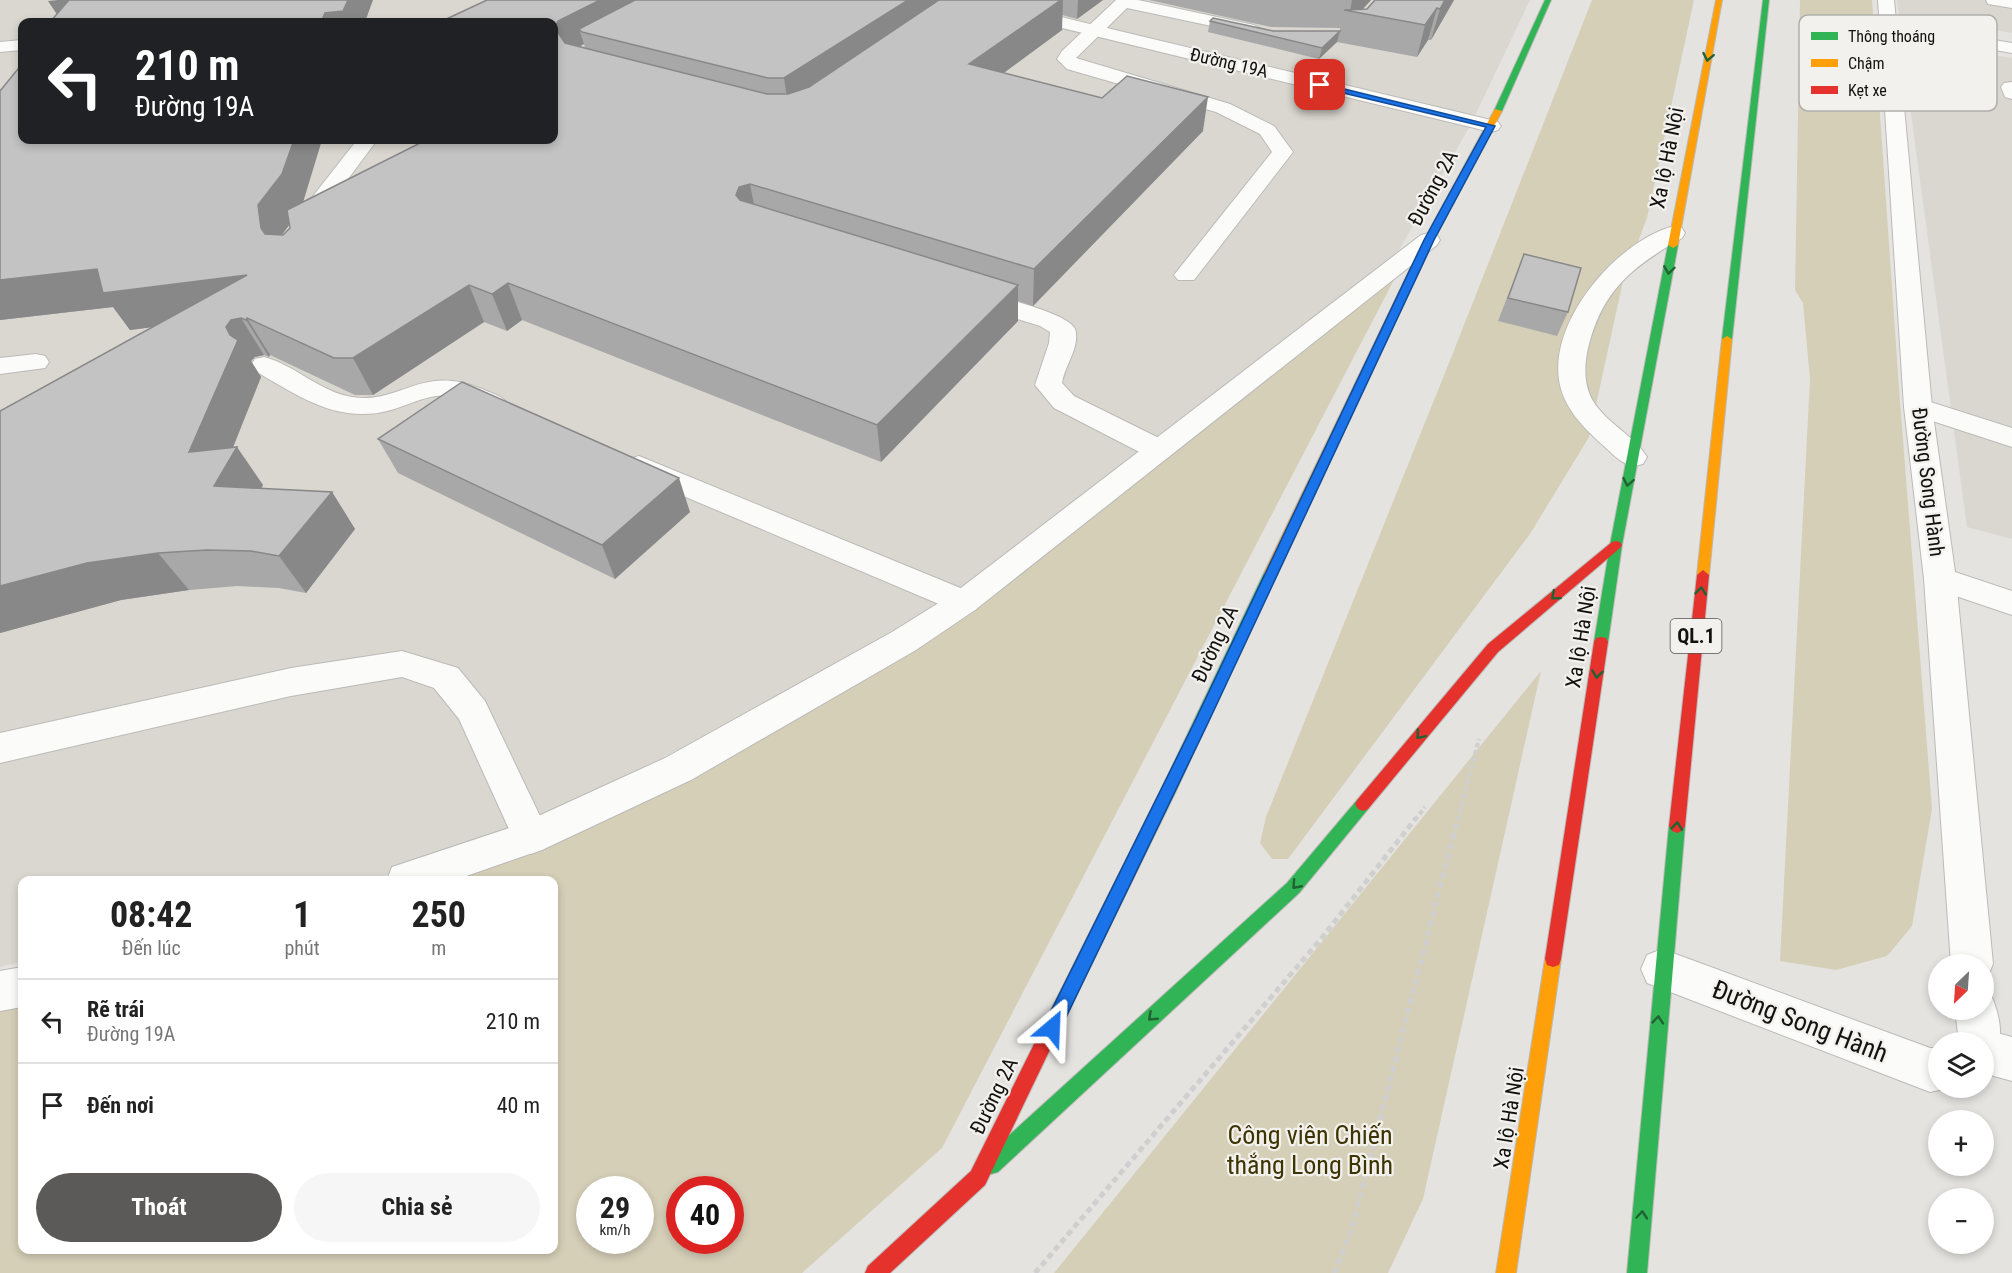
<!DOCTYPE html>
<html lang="vi">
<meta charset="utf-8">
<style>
body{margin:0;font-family:"Roboto Condensed",sans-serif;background:#f6f6f6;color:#222;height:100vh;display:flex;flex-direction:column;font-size:22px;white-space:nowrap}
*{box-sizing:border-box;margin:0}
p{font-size:20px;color:#767676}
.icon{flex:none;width:33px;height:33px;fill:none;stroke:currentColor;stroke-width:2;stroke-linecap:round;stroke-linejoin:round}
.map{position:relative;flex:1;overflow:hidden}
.drawer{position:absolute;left:18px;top:876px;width:540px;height:378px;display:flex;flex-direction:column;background:#fff;border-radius:12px;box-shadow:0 3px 9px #0003}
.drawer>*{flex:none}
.banner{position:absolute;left:18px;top:18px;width:540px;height:126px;border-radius:12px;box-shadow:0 3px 9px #0003;background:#202124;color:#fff;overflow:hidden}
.needle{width:39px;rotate:205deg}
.fabs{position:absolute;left:1928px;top:954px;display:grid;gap:12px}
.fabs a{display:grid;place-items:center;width:66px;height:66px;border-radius:50%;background:#fff;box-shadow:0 3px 9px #0003;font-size:30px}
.speed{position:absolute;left:576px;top:1176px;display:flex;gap:12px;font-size:30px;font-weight:700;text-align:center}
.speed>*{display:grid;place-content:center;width:78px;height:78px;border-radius:50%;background:#fff;box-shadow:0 3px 9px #0003;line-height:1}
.speed small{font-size:15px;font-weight:400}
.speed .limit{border:9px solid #d22;background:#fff;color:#111}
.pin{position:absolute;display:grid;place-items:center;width:51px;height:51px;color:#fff;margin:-26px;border-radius:12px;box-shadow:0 3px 9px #0006}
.me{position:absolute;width:66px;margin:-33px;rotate:26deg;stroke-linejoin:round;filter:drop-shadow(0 0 4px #0008)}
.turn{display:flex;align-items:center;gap:21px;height:126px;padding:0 18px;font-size:27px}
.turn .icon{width:78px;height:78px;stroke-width:2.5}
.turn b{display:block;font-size:42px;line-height:51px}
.eta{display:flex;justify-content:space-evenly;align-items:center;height:102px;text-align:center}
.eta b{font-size:36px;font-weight:700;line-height:42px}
.cta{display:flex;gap:12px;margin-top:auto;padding:12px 18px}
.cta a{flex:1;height:69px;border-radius:36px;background:#5c5a59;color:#fff;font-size:24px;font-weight:700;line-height:69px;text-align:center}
.cta a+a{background:#f6f6f6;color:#222}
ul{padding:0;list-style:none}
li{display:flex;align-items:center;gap:18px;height:84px;padding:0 18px;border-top:2px solid #e0e0e0}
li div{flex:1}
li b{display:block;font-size:22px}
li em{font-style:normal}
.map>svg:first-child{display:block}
</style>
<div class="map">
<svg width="2012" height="1273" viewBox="0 0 2012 1273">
<rect width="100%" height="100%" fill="#e4e3e0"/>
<!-- built -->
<g fill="#d9d7cf" fill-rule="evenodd">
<path d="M 0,0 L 1530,0 L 1470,126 L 1395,257 L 909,632 L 542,819 L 372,880 L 22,880 L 22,962 L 0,967 ZM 22,22 L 554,22 L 554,140 L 22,140 Z"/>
<path d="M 1897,0 L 2012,0 L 2012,33 L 1899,15 Z"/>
<path d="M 1901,40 L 2012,58 L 2012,539 L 1967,527 Z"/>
</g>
<!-- green -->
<g fill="#d5cfb8" fill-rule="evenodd">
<path d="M 1592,0 L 1694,0 L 1647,218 L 1623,281 L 1589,437 L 1530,534 L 1288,859 L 1272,859 L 1260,843 L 1266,817 L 1451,358 Z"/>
<path d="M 1800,0 L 1872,0 L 1900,402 L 1932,809 L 1912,926 L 1887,956 L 1836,970 L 1780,961 L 1810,379 L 1803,303 L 1795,290 Z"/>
<path d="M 1397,274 L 942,1148 L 802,1273 L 0,1273 L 0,995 L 22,990 L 22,1250 L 554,1250 L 554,880 L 444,880 L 535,849 L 925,645 ZM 590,1190 L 640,1190 L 640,1240 L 590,1240 ZM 680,1190 L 730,1190 L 730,1240 L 680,1240 Z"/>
<path d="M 1541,671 L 1423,1199 L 1388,1273 L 1054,1273 Z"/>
</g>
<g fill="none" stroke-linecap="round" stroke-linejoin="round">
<defs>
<g id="lane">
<path d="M 1116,0 L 1138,0 L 1254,25 L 1263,30 L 1254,35 L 1127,8 L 1076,58 L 1230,104 L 1274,126 L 1293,152 L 1194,280 L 1178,280 L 1174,275 L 1272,152 L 1260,134 L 1216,112 L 1067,69 L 1057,59 L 1062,51 Z"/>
<path d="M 1986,0 L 2012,0 L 2012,8 L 1988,4 Z"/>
<path d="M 1889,22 L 2012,43 L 2012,53 L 1883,31 L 1880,27 Z"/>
<path d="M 22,40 L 22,50 L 0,52 L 0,42 Z"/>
<path d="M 2012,82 L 2012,99 L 2005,97 L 2001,87 L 2004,83 Z"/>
<path d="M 357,140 L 377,140 L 311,229 L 295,229 L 292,224 L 295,219 Z"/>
<path d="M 1674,226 L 1682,228 L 1685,233 L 1682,238 C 1634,266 1604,288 1589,344 C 1584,363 1583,384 1593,401 C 1607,424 1634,435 1647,457 L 1643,464 C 1625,469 1617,458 1605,447 C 1587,431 1568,413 1561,389 C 1543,326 1616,241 1674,226 Z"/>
<path d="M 975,291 C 993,295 1069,313 1075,329 C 1081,346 1064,367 1062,383 L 1074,396 L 1169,443 L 1173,450 L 1169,457 L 1159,459 L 1149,457 L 1054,408 L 1035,385 L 1049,343 L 1050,332 L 1040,326 L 966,303 L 963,298 L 966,293 Z"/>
<path d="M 36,354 L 45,356 L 49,362 L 45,368 L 0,374 L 0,358 Z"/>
<path d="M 264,357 C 295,365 320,392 352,397 C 400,405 421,363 482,389 C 491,393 503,396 509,405 L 505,411 C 483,417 469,398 449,396 C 429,393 410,405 391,410 C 338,425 299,396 255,371 L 251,365 L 255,359 Z"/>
<path d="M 1918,398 L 2012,428 L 2012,447 L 1908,413 L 1904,407 L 1908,401 Z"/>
<path d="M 639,456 L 975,594 L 980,602 L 975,610 L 964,614 L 953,610 L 629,473 L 625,466 L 629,459 Z"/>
<path d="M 1940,567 L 2012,591 L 2012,615 L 1929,587 L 1924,579 L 1929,571 Z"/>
<path d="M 402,651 L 458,668 L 485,701 L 550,837 L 544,849 L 531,854 L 518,849 L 459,719 L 434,688 L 402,677 L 291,696 L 0,763 L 0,733 L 291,668 Z"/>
<path d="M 1983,1029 L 2012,1037 L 2012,1081 L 1983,1073 L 1983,1042 L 1965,1042 L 1968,1036 Z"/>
</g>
<g id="street">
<path d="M 961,0 L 990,0 L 1491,120 L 1498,122 L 1501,126 L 1498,130 L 1491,132 L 963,4 Z"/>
<path d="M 1878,0 L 1894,0 L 1932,407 L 1956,579 L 1993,964 L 1987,978 L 1983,979 L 1983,964 L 1951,964 L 1924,579 L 1904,407 Z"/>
<path d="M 1429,233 L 1437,235 L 1440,240 L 1437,245 L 975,610 L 916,650 L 691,780 L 544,849 L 455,880 L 387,880 L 392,867 L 521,824 L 665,758 L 892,632 L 953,594 L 1421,235 Z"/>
<path d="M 1662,949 L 1930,1048 L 1938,1048 L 1938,1088 L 1949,1088 L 1930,1092 L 1647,983 L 1641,969 L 1647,955 Z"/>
<path d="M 22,967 L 22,1007 L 0,1011 L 0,971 Z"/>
<path d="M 1983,992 L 1991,995 C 2000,1016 2004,1036 1995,1057 L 1983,1062 L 1983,1042 L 1959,1042 L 1955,1010 L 1983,1010 Z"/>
</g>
<g id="fast">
<path d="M 1545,0 L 1551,0 L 1502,111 L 1495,113 L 1494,111 Z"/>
<path d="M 1763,0 L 1769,0 L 1732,339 L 1727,342 L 1722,339 Z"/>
<path d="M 1673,242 L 1678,245 L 1622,545 L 1608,642 L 1606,646 L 1596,646 L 1594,642 L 1610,545 L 1668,245 Z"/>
<path d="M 1270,568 L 1276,573 L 1176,791 L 1064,1020 L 1058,1023 L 1052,1020 L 1049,1014 L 1162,788 L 1264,573 Z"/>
<path d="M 1363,797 L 1368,799 L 1371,804 L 1368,809 L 1299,893 L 998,1172 L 991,1174 L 984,1172 L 982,1165 L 984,1158 L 1287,883 L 1358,799 Z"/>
<path d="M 1677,819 L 1682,821 L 1685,826 L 1647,1273 L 1627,1273 L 1669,826 L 1672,821 Z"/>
</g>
<g id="slow">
<path d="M 1716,0 L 1722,0 L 1678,245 L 1673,248 L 1668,245 Z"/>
<path d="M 1495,109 L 1502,111 L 1434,240 L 1276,573 L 1275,576 L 1265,576 L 1264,573 L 1424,240 Z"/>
<path d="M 1727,336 L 1732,339 L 1709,575 L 1703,580 L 1697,575 L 1722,339 Z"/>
<path d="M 1553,951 L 1559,953 L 1561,959 L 1516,1273 L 1496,1273 L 1545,959 L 1547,953 Z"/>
</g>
<g id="jam">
<path d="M 1616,541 L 1620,542 L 1622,545 L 1620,548 L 1498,652 L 1368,809 L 1363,811 L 1358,809 L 1355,804 L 1358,799 L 1488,644 L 1612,542 Z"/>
<path d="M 1703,570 L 1709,575 L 1685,826 L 1682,831 L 1677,833 L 1672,831 L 1669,826 L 1697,575 Z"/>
<path d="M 1601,637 L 1606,638 L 1608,642 L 1561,959 L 1559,965 L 1553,967 L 1547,965 L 1545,959 L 1594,642 L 1596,638 Z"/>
<path d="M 1058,1005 L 1064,1008 L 1067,1014 L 985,1185 L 890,1273 L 865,1273 L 868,1266 L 971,1171 L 1052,1008 Z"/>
</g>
</defs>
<!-- lane casing -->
<use href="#lane" stroke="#bbbab8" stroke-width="2"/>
<!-- street casing -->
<use href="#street" stroke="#bbbab8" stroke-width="2"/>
<!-- fast casing -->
<use href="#fast" stroke="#bbbab8" stroke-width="2"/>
<!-- slow casing -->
<use href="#slow" stroke="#bbbab8" stroke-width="2"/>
<!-- jam casing -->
<use href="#jam" stroke="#bbbab8" stroke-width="2"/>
<!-- path-far1 -->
<g stroke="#d0cfcf" stroke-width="4" stroke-dasharray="4.5 3" stroke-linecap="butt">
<path d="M 1415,820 L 1425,807"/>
<path d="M 1458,820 L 1479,739"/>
</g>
<!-- path -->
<g stroke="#d0cfcf" stroke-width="5" stroke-dasharray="6 4" stroke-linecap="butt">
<path d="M 1035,1273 L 1321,939 L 1416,818"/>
<path d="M 1334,1273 L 1351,1232 L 1458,818"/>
</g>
<!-- lane -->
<use href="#lane" fill="#fbfbfa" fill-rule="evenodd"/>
<!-- street -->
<use href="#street" fill="#fbfbfa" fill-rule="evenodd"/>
<!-- fast -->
<use href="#fast" fill="#30b455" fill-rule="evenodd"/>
<!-- slow -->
<use href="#slow" fill="#ff9f0a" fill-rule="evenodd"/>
<!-- jam -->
<use href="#jam" fill="#e5322d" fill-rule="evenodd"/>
</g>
<!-- wall -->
<g fill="#a7a8a7" fill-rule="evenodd">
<path d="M 487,0 L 1103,0 L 1077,19 L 1062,15 L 1062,30 L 1003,73 L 1203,131 L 1033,306 L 1018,301 L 1018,321 L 881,462 L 522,320 L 507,331 L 484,322 L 373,395 L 355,395 L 270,355 L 269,357 L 264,355 L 255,357 L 251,361 L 261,377 L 233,448 L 263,485 L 261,489 L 332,492 L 355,529 L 306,593 L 279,588 L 237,586 L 189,590 L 121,600 L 0,633 L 0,411 L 153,327 L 130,330 L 113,307 L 0,320 L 0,91 L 22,65 L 19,61 L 303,202 L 554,140 L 554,22 ZM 584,44 L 585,48 L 579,47 ZM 289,225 L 290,228 L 283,235 L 282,235 Z"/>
<path d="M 1149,0 L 1371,0 L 1363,9 L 1367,9 L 1375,0 L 1454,0 L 1431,40 L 1428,40 L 1417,57 L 1337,42 L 1319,59 L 1208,32 L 1210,21 L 1273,31 L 1340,31 L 1340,28 L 1271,27 Z"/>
<path d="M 1524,254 L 1568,312 L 1557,336 L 1498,321 Z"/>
<path d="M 378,439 L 690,512 L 615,579 L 398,473 Z"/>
</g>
<!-- shaded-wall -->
<g fill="#888">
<path d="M 58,0 L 70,0 L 62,22 L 48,1 Z"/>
<path d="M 348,0 L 373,0 L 365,22 L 321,22 L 325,13 Z"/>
<path d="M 600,0 L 667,0 L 579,29 L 584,44 L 567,53 L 555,28 L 558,21 Z"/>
<path d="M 908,0 L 958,0 L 789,112 L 784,78 Z"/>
<path d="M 1061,0 L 1063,0 L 1062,30 L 970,98 L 969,64 Z"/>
<path d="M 1078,0 L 1103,0 L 1077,19 Z"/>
<path d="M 1352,0 L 1371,0 L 1359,13 L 1350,11 Z"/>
<path d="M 1445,0 L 1454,0 L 1431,40 L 1440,9 Z"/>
<path d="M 1437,8 L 1428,40 L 1417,57 L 1425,25 Z"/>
<path d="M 1340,31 L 1337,42 L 1319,59 L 1322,48 Z"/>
<path d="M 1208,97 L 1203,131 L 1033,306 L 1034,269 Z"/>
<path d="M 294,140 L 322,140 L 301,209 L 278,240 L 281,264 L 261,228 L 258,205 Z"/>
<path d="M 750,184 L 757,220 L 736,195 L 739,187 Z"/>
<path d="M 97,269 L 247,275 L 269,312 L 130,330 L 113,307 L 0,320 L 0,280 Z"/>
<path d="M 508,283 L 522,320 L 507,331 L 492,294 Z"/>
<path d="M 469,285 L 484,322 L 373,395 L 353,358 Z"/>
<path d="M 1018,285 L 1018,321 L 881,462 L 877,425 Z"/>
<path d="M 241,318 L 264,355 L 255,357 L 251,361 L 261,377 L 224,469 L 237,447 L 263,485 L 242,524 L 189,452 L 230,335 L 226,327 L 231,320 Z"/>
<path d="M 247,318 L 270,355 L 269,357 L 246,320 Z"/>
<path d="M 679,478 L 690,512 L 615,579 L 602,545 Z"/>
<path d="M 332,492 L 355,529 L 306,593 L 279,556 Z"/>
<path d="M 158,553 L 189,590 L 121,600 L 0,633 L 0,586 L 87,563 Z"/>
</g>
<!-- building -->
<g fill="#c2c3c2" stroke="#888" stroke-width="1.5">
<path d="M 69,0 L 348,0 L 343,11 L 325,13 L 321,22 L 50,22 Z"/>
<path d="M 487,0 L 600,0 L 558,21 L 555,28 L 565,43 L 767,94 L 788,94 L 809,87 L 939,0 L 1061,0 L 969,64 L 1102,98 L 1127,76 L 1208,97 L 1034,269 L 750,184 L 739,187 L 736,195 L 740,200 L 1018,285 L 877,425 L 508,283 L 492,294 L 469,285 L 353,358 L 334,358 L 247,318 L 246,320 L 241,318 L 231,320 L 226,327 L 230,335 L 238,340 L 189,452 L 237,447 L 214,486 L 332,492 L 279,556 L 251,551 L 207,550 L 158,553 L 87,563 L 0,586 L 0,411 L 247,275 L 103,293 L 97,269 L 0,280 L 0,91 L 22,64 L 22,140 L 294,140 L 282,174 L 258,205 L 261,228 L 265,234 L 283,235 L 290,228 L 287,210 L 426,140 L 554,140 L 554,22 L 440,22 Z"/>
<path d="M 635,0 L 908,0 L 784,78 L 768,78 L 582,32 L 579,29 Z"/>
<path d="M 1375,0 L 1445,0 L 1440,9 L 1437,8 L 1425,25 L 1344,10 L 1367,9 Z"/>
<path d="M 1213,18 L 1273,31 L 1340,31 L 1322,48 L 1210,21 Z"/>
<path d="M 1524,254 L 1581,268 L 1568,312 L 1508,298 Z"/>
<path d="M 462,382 L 679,478 L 602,545 L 378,439 Z"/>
</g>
<!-- one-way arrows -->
<defs><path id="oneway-chevron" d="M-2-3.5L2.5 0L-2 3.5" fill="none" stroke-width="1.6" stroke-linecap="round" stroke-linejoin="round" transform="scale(1.5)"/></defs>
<g stroke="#216232">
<use href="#oneway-chevron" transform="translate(1708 57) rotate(101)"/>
<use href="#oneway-chevron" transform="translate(1669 270) rotate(98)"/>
<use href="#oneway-chevron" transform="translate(1628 482) rotate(101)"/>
<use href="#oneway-chevron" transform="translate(1701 591) rotate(-84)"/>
<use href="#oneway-chevron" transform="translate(1555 596) rotate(140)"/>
<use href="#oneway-chevron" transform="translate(1597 674) rotate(99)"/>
<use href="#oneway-chevron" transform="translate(1420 735) rotate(130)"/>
<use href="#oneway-chevron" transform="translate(1677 826) rotate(-84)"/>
<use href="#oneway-chevron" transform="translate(1296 885) rotate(132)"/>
<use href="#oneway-chevron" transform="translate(1152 1017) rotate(137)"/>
<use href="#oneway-chevron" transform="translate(1658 1020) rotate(-85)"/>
<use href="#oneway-chevron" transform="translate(1642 1215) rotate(-85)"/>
</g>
<!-- route -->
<path fill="#1a73e8" stroke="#114b97" stroke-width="1.5" d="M 1320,83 L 1495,126 L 1434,240 L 1208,723 L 1058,1034 L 1052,1036 L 1046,1034 L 1043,1028 L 1046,1021 L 1194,723 L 1424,240 L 1486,127 L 1318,87 Z"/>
<g text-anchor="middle" stroke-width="4.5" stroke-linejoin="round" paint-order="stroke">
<!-- far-street labels -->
<g font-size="18" fill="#121110" stroke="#f2f1ed">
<text transform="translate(1229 63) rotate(13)" y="6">Đường 19A</text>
</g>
<!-- shield labels -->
<rect fill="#f2f1ed" stroke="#555452" stroke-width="1.5" x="1670.5" y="619" width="51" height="34" rx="4.5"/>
<g font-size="20" font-weight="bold" fill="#121110">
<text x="1696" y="643">QL.1</text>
</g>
<!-- street labels -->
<g font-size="21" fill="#121110" stroke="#f2f1ed">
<text transform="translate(1667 158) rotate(-79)" y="7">Xa lộ Hà Nội</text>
<text transform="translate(1433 188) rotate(-62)" y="7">Đường 2A</text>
<text transform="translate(1928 482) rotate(83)" y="7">Đường Song Hành</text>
<text transform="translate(1581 637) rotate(-81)" y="7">Xa lộ Hà Nội</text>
<text transform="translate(1215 644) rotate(-65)" y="7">Đường 2A</text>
<text transform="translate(994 1096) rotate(-64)" y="7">Đường 2A</text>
<text transform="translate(1509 1118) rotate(-81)" y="7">Xa lộ Hà Nội</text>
</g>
<!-- near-street labels -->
<g font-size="26" fill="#121110" stroke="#f2f1ed">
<text transform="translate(1800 1021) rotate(21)" y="9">Đường Song Hành</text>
</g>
<!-- near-park labels -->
<g font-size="26" fill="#3e3402" stroke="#f2f1ed">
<text x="1310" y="1144">Công viên Chiến<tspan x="1310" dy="30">thắng Long Bình</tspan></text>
</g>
</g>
<!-- legend -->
<rect x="1799" y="15" width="198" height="96" rx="9" fill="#f2f1ed" stroke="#afaeab" stroke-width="1.5"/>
<rect x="1811" y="32" width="27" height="8" fill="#30b455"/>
<rect x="1811" y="59" width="27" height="8" fill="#ff9f0a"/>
<rect x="1811" y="86" width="27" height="8" fill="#e5322d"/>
<g font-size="16" fill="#121110">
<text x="1848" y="42">Thông thoáng</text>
<text x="1848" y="69">Chậm</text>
<text x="1848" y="96">Kẹt xe</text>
</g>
</svg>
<div class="fabs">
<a><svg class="needle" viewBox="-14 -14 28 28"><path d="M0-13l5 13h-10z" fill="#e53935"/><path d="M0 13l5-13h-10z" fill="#767676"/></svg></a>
<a><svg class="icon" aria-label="layers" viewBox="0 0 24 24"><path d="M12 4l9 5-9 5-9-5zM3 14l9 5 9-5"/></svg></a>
<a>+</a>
<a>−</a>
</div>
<div class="speed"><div>29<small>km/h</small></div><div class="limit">40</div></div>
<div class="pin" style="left:1320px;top:85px;background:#d93025"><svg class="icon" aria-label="arrive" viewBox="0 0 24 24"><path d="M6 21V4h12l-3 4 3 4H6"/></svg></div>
<svg class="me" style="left:1052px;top:1028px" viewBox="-20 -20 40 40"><path d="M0-17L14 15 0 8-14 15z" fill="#1a73e8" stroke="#fff" stroke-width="4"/></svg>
<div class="banner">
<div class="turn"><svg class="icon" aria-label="left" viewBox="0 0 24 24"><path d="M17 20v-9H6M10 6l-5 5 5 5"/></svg><div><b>210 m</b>Đường 19A</div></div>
</div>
<section class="drawer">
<div class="eta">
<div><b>08:42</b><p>Đến lúc</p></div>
<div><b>1</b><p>phút</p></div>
<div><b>250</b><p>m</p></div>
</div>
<ul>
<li><svg class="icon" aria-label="left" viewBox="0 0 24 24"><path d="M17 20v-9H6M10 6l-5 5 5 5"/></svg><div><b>Rẽ trái</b><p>Đường 19A</p></div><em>210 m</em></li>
<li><svg class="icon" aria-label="arrive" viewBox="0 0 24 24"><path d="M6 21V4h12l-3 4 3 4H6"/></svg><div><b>Đến nơi</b></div><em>40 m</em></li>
</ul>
<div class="cta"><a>Thoát</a><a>Chia sẻ</a></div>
</section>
</div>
